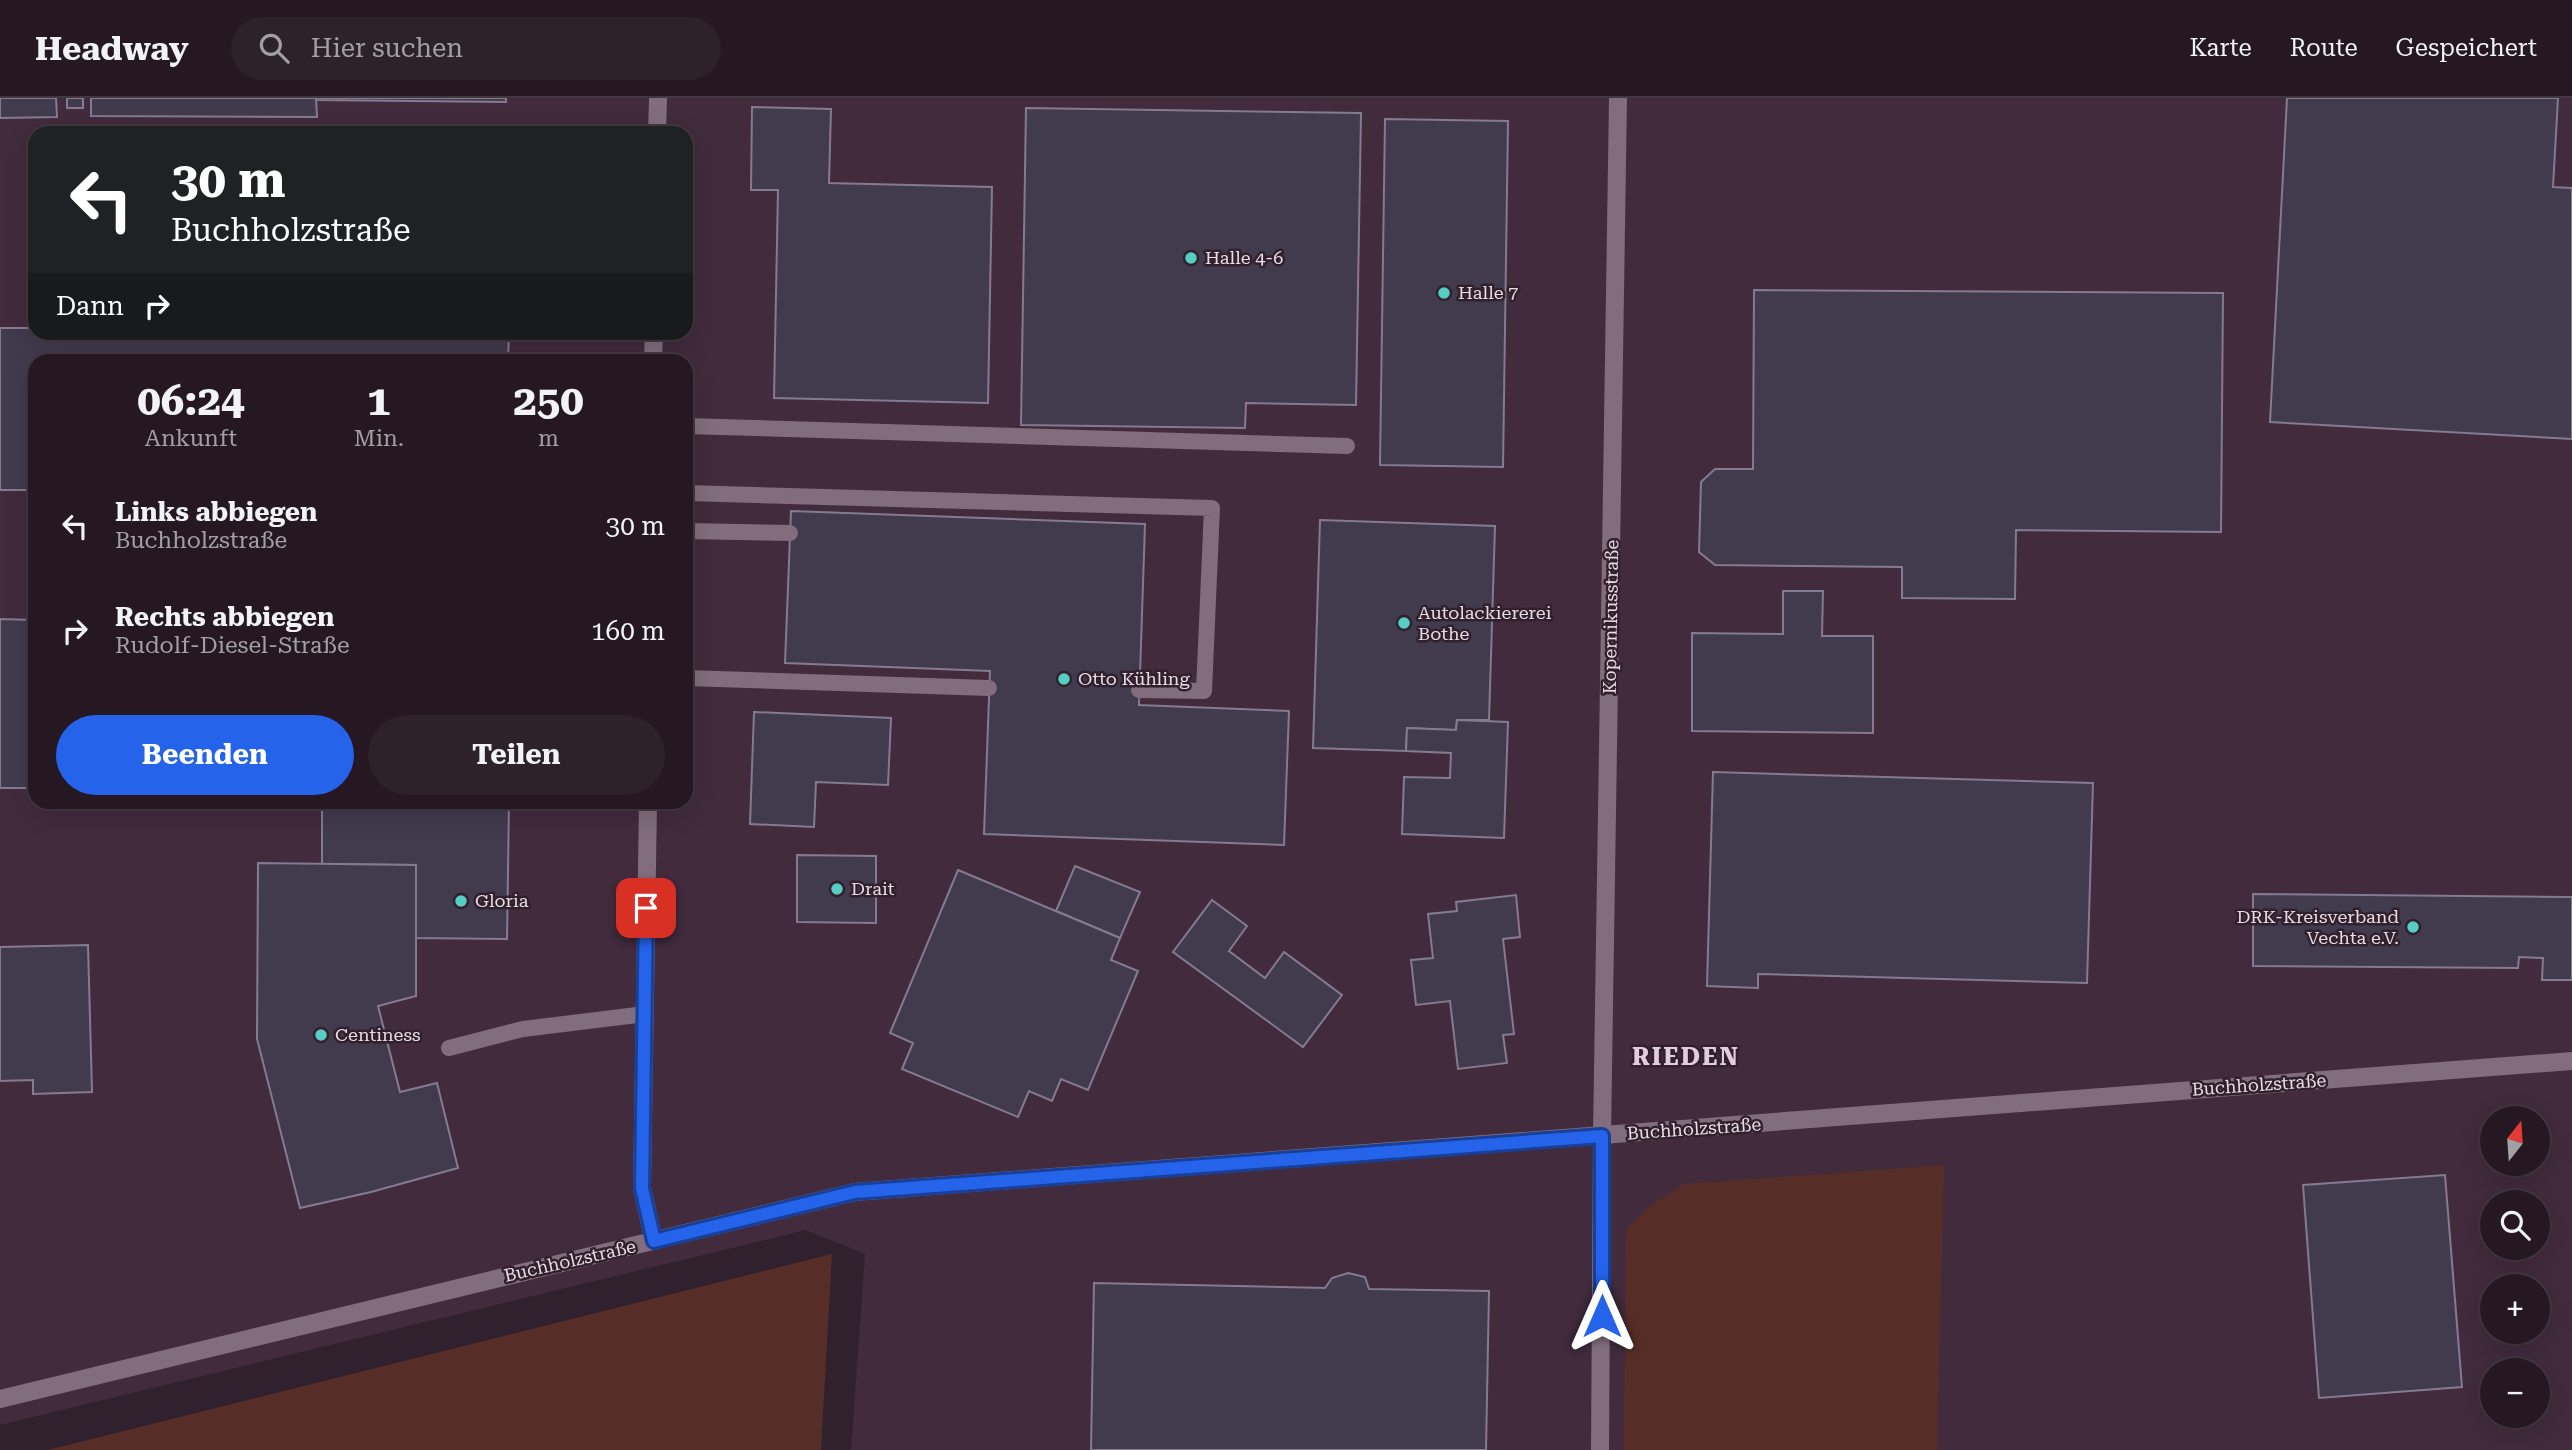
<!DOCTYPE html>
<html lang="de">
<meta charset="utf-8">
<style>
body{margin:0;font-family:"Roboto Serif",serif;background:#2d212a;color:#f1f3f6;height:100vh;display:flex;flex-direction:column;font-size:26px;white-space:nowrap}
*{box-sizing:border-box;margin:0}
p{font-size:23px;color:#a3a0a5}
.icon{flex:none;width:38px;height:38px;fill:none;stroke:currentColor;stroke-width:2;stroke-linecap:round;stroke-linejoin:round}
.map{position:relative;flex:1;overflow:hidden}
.details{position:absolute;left:28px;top:256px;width:665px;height:455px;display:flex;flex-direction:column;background:#251822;border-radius:21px;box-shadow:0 7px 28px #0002,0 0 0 2px #423740}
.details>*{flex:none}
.hud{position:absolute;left:28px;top:28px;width:665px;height:214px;border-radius:21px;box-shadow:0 7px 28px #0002,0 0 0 2px #423740;background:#202124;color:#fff;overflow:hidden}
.needle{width:46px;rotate:17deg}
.fabs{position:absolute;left:2480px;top:1008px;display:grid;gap:14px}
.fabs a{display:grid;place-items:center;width:70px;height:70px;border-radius:50%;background:#251822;box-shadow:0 7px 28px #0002,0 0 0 2px #423740;font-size:35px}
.pin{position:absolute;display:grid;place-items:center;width:60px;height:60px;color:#fff;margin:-30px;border-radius:14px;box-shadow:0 4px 10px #0006}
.me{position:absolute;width:77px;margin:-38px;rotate:0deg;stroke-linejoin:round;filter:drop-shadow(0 0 5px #0008)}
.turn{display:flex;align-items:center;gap:24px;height:147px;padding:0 28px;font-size:32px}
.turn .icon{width:91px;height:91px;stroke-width:2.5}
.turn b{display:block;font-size:49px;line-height:60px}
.then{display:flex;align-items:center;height:66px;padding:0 28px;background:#0003;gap:14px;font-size:26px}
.eta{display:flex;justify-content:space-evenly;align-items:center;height:119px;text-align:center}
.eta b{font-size:42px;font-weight:700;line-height:49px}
.primary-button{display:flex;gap:14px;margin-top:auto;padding:14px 28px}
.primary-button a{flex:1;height:80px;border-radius:42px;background:#2563eb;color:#fff;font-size:28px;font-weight:700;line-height:80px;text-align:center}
.primary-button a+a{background:#2d212a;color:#f1f3f6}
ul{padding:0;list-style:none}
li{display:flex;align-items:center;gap:21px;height:105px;padding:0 28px}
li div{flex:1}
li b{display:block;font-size:26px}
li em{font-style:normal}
header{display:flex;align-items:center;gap:42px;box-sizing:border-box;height:98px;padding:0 35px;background:#251822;border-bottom:2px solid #423740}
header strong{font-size:33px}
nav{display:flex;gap:38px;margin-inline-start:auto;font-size:24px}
.search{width:490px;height:63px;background:#2d212a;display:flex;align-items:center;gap:18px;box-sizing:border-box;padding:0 24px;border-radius:38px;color:#a3a0a5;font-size:26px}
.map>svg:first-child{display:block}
</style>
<header>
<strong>Headway</strong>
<div class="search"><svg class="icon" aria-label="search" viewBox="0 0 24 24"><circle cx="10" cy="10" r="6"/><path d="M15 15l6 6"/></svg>Hier suchen</div>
<nav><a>Karte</a><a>Route</a><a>Gespeichert</a></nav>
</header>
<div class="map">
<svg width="2572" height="1352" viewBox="0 0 2572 1352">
<rect width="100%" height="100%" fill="#31202e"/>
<!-- built -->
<path fill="#412b3d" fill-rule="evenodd" d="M 0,0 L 2572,0 L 2572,1352 L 851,1352 L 865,1156 L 806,1132 L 0,1327 ZM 35,35 L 686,35 L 686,234 L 35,234 ZM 35,262 L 686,262 L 686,704 L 35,704 ZM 2492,1020 L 2538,1020 L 2538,1066 L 2492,1066 ZM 2492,1104 L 2538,1104 L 2538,1150 L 2492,1150 ZM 2492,1188 L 2538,1188 L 2538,1234 L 2492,1234 ZM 2492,1272 L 2538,1272 L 2538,1318 L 2492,1318 Z"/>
<!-- green -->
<g fill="#562e27">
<path d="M 1944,1067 L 1937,1352 L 1624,1352 L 1626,1131 L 1647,1110 L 1684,1086 Z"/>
<path d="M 832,1156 L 821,1352 L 48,1352 Z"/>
</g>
<!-- building -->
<g fill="#423a4d" stroke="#847b91" stroke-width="2">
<path d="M 0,0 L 56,0 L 57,19 L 0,20 Z"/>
<rect x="67" y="0" width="16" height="10"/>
<path d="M 91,0 L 316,0 L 317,19 L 91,18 Z"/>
<path d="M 316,0 L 506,0 L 506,4 L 316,2 Z"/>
<path d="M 2287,0 L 2558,0 L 2553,89 L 2572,90 L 2572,341 L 2270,324 Z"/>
<path d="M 752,9 L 831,11 L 829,85 L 992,89 L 988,305 L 774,300 L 778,92 L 751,92 Z"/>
<path d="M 1026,10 L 1361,15 L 1356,307 L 1246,305 L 1245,330 L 1021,327 Z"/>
<path d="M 1385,21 L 1508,23 L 1503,369 L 1380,367 Z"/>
<path d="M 1754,192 L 2223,195 L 2221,434 L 2016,432 L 2015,501 L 1902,500 L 1902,469 L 1715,467 L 1699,454 L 1701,384 L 1715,371 L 1753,371 Z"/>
<path d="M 0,230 L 35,230 L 35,234 L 509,234 L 508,262 L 35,262 L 35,392 L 0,392 Z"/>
<path d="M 791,413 L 1145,426 L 1139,607 L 1289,613 L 1284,747 L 984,736 L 990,573 L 785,565 Z"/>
<path d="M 1320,422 L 1495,428 L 1489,622 L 1457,622 L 1456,632 L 1407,630 L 1406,653 L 1313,650 Z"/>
<path d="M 1783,493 L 1823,493 L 1822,538 L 1873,538 L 1873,635 L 1692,633 L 1692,535 L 1783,536 Z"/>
<path d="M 0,521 L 35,522 L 35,690 L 0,690 Z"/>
<path d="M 754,614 L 891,620 L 888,687 L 816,684 L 814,729 L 750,726 Z"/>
<path d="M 1457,622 L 1508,624 L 1504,740 L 1402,736 L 1404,679 L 1450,680 L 1451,655 L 1406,653 L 1407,630 L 1456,632 Z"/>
<path d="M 1713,674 L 2093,685 L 2087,885 L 1758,876 L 1758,890 L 1707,888 Z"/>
<path d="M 322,704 L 509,704 L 507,841 L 415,840 L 416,767 L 322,766 Z"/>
<path d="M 797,757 L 876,758 L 876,825 L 797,824 Z"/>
<path d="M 258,765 L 416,767 L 416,898 L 378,908 L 400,994 L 437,985 L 458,1070 L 371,1094 L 300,1110 L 257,941 Z"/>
<path d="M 1075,768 L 1140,794 L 1120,840 L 1056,813 Z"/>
<path d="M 958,772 L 1120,840 L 1111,862 L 1138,873 L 1088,992 L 1061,981 L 1052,1003 L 1029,993 L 1018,1019 L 902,971 L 913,945 L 890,935 Z"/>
<path d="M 2253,796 L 2572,799 L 2572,882 L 2542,882 L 2543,860 L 2519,859 L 2518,870 L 2253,868 Z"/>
<path d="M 1516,797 L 1520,839 L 1503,841 L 1514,936 L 1503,937 L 1507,965 L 1458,971 L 1450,903 L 1416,907 L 1411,862 L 1433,860 L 1428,816 L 1457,813 L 1456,804 Z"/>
<path d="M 1212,802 L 1247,828 L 1229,853 L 1265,880 L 1284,854 L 1342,897 L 1303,949 L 1173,854 Z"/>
<path d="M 88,847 L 92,994 L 33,996 L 33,982 L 0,983 L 0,849 Z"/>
<path d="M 2445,1077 L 2462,1289 L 2319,1300 L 2303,1087 Z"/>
<path d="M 1348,1175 L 1365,1179 L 1369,1191 L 1489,1193 L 1486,1352 L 1091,1352 L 1094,1185 L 1325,1190 L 1332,1180 Z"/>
</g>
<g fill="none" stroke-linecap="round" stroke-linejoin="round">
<!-- service -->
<g stroke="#816d7d" stroke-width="16">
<path d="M 686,328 L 1347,348"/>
<path d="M 686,395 L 1212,410 L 1204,593 L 1139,592"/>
<path d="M 686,433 L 790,435"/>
<path d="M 686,580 L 989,590"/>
<path d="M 449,950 L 523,931 L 645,916"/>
</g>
<!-- minor -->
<g stroke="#816d7d" stroke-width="18">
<path d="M 657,35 L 658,0"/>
<path d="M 653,262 L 654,234"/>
<path d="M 648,704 L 642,1090 L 654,1143"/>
<path d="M 1600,1352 L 1602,1038 L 1618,0"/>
</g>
<!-- tertiary -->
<path stroke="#816d7d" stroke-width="18" d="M 0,1301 L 855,1094 L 2572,963"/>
</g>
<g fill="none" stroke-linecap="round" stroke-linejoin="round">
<defs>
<path id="route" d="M 646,810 L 642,1090 L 654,1143 L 855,1094 L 1602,1038 L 1602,1218"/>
</defs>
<!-- route casing -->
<use href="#route" stroke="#184099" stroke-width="18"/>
<!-- route -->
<use href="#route" stroke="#2563eb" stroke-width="12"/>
</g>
<!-- markers -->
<g fill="#56cec3" stroke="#31202e" stroke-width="2.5">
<circle cx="1191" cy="160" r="7"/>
<circle cx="1444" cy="195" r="7"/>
<circle cx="1404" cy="525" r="7"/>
<circle cx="1064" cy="581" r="7"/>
<circle cx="837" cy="791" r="7"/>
<circle cx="461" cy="803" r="7"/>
<circle cx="2413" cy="829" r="7"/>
<circle cx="321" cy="937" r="7"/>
</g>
<g text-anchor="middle" stroke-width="5" stroke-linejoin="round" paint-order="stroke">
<!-- poi labels -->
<g font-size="18" fill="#e7dbe4" stroke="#31202e" text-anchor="start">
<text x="1205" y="166">Halle 4-6</text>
<text x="1458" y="201">Halle 7</text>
<text x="1418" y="521">Autolackiererei<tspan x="1418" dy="21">Bothe</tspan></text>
<text x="1078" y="587">Otto Kühling</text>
<text x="851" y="797">Drait</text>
<text x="475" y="809">Gloria</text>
<text x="2399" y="825" text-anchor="end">DRK-Kreisverband<tspan x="2399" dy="21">Vechta e.V.</tspan></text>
<text x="335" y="943">Centiness</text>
</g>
<!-- street labels -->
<g font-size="18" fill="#e7dbe4" stroke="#31202e">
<text transform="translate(1611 519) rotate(-89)" y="6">Kopernikusstraße</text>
<text transform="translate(2259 987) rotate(-4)" y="6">Buchholzstraße</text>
<text transform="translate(1694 1031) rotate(-4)" y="6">Buchholzstraße</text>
<text transform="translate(570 1163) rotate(-13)" y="6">Buchholzstraße</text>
</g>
<!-- district labels -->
<g font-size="24" font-weight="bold" letter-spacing="2" fill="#e3ccde" stroke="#31202e">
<text x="1686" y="967">RIEDEN</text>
</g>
</g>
</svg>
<div class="fabs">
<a><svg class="needle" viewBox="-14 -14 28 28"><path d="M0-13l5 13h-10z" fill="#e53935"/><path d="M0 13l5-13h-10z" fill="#a3a0a5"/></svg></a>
<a><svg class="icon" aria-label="search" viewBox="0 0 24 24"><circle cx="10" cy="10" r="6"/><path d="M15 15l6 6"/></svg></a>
<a>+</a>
<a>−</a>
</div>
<div class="pin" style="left:646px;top:810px;background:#d93025"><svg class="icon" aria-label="arrive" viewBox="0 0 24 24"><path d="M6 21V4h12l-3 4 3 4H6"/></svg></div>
<svg class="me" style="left:1602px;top:1218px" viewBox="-20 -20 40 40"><path d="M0-17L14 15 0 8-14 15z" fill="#2563eb" stroke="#fff" stroke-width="4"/></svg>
<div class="hud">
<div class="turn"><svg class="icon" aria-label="left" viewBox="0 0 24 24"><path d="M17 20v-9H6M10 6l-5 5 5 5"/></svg><div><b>30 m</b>Buchholzstraße</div></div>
<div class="then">Dann<svg class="icon" aria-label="right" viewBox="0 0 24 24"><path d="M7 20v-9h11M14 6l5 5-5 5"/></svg></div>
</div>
<section class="details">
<div class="eta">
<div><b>06:24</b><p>Ankunft</p></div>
<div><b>1</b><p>Min.</p></div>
<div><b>250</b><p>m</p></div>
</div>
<ul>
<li><svg class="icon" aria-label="left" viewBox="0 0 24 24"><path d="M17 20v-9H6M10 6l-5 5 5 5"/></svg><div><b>Links abbiegen</b><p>Buchholzstraße</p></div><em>30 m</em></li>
<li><svg class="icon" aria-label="right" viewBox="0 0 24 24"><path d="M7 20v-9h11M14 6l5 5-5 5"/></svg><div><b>Rechts abbiegen</b><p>Rudolf-Diesel-Straße</p></div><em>160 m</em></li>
</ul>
<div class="primary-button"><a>Beenden</a><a>Teilen</a></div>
</section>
</div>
